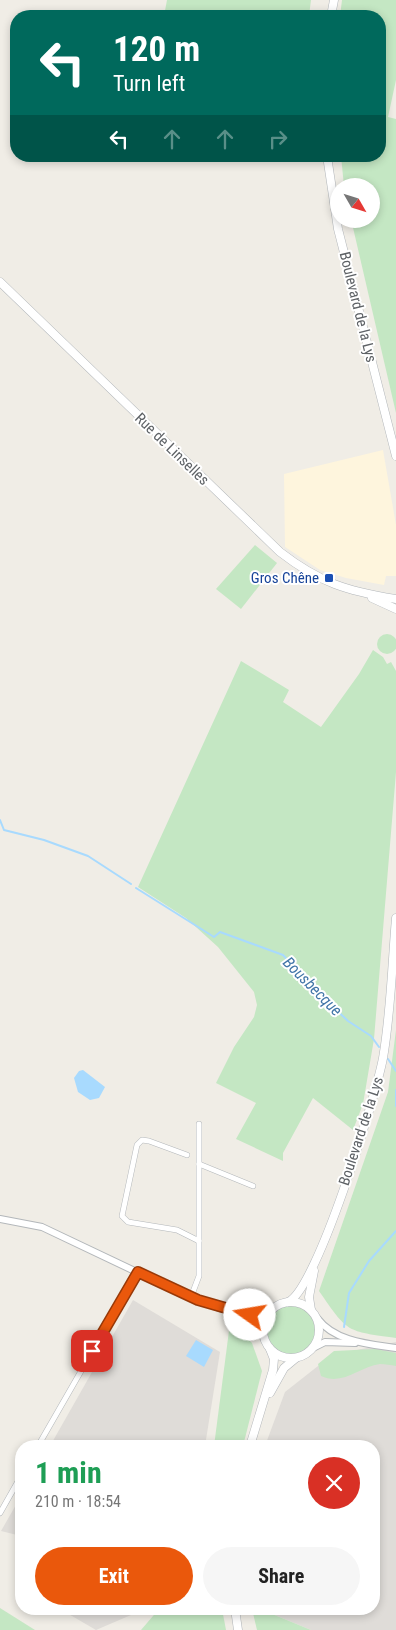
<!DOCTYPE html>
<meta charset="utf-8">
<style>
body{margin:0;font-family:"Roboto Condensed",sans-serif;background:#f6f6f6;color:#222;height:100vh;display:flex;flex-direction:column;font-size:19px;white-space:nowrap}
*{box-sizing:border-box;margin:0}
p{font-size:16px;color:#767676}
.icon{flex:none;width:28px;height:28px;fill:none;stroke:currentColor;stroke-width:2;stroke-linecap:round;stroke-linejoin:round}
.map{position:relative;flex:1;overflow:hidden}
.side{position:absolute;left:15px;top:1440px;width:365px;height:175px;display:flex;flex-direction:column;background:#fff;border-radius:20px;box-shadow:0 2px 8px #0003}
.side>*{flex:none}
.hud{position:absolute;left:10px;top:10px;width:376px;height:152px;border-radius:20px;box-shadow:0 2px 8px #0003;background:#00695c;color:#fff;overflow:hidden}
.needle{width:32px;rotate:129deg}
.fabs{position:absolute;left:330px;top:178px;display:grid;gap:10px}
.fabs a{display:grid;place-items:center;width:50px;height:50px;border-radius:50%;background:#fff;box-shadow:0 2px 8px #0003;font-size:25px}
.pin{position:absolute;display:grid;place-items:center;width:42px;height:42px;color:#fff;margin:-21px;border-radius:10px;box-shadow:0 2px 8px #0006}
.me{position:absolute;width:55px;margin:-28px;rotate:283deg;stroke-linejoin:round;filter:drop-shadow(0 0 4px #0008)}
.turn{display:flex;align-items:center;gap:18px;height:105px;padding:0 20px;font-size:22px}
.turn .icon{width:65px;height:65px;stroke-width:2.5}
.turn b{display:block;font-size:35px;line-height:42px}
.lanes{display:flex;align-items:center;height:48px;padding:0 20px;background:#0003;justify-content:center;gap:25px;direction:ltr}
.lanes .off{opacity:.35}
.round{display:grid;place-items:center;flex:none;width:52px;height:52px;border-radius:26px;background:#f6f6f6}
.headline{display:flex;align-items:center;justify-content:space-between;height:85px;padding:0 20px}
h1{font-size:30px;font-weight:700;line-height:38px;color:#1e9e55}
.cta{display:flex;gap:10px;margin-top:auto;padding:10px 20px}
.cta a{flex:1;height:58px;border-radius:30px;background:#ea580c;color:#fff;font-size:20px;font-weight:700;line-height:58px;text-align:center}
.cta a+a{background:#f6f6f6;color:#222}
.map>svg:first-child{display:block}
</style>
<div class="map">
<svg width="396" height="1630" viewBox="0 0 396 1630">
<rect width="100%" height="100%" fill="#f0ede6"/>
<!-- commercial -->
<path fill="#fef5dd" d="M 383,450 L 396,525 L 396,576 L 386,576 L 384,585 L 346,578 L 320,570 L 285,547 L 284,474 Z"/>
<!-- industrial -->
<g fill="#dfdcd8">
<path d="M 133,1300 L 220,1352 L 205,1446 L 50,1446 Z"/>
<path d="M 396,1342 L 396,1630 L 311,1630 L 260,1609 L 374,1609 L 374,1446 L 265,1446 L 285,1392 L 332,1355 Z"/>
<path d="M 21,1496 L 21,1536 L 1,1531 Z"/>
<path d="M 60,1609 L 145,1609 L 96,1630 Z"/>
</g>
<!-- green -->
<g fill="#c4e7c3">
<path d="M 167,0 L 311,0 L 309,16 L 164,16 Z"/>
<path d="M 342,0 L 396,0 L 396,80 L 388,117 L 396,119 L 396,413 L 351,219 L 371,219 L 371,186 L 344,186 L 341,156 L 380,156 L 380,16 L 340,16 Z"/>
<path d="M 255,545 L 277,563 L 241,609 L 216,589 Z"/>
<circle cx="387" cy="644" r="10"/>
<path d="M 373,650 L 383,657 L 387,664 L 391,662 L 396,671 L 396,772 L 374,1039 L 363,1104 L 353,1130 L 313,1098 L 283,1153 L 283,1161 L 236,1139 L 256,1103 L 216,1083 L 234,1047 L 254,1017 L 257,1005 L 254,992 L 218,947 L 186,918 L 138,887 L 241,661 L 289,690 L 283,702 L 321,727 L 359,674 Z"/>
<path d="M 396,1030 L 396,1338 C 346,1331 348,1333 319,1291 L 388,1092 Z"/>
<circle cx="291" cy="1330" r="24"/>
<path d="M 230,1323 L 252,1343 L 262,1371 L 243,1446 L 214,1446 Z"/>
<path d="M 375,1349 L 396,1353 L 396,1366 C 391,1365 385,1364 380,1364 C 359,1367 343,1386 321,1376 L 318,1364 L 334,1351 Z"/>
<path d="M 0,1608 L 35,1630 L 0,1630 Z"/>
<path d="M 159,1609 L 222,1609 L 226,1630 L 141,1630 Z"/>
<path d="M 252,1609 L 260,1609 L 311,1630 L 257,1630 Z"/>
</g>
<!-- water -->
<g fill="#a8dafe">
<path d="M 83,1070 L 105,1087 L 99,1098 L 90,1100 L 78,1092 L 74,1078 L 79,1071 Z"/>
<path d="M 196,1340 L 213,1350 L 204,1367 L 186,1356 Z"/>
</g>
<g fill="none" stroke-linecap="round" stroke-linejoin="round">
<!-- stream -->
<g stroke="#a8dafe" stroke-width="2">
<path d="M 0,820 L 4,830 L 44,840 L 88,856 L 131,884"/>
<path d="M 136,888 L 214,937 L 220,932 L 283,955 L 311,986 L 348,1021 L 371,1036 L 379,1047"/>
<path d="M 388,1059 L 396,1071"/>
<path d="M 396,1090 L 396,1106"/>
<path d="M 344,1327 L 349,1293 L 369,1261 L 396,1231"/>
</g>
<defs>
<g id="minor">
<path d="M 187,1155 L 149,1141 L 142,1140 L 137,1145 L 122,1216 L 128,1222 L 177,1230 L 199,1241"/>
<path d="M 199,1164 L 253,1186"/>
<path d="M 191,1297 L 199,1276 L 199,1124"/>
<path d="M 38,1446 L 138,1272"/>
<path d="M 0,1513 L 21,1476"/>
</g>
<g id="tertiary">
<path d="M 0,1219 L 42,1227 L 162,1284 L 219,1308 L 256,1316 L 271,1311"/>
<path d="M 229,1313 L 258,1330 L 264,1338"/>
<path d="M 317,1318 C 335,1342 369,1344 396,1348"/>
<path d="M 313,1348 L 325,1342 L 355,1343"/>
</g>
<g id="secondary">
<path d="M 331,16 L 334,0"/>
<path d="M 327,156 L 338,229 L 396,456"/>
<path d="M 0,282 L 280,552 C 320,583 347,591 396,599"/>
<path d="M 372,598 L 396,609"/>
<circle cx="291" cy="1330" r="28"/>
<path d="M 288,1302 C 317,1290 376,1095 383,1058 C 391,1012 392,964 396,918"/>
<path d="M 311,1310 L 309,1297 L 314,1271"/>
<path d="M 270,1393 L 284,1368 L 296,1358"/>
<path d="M 250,1446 L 273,1370 L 274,1359 L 270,1349"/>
<path d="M 235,1609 L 238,1630"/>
</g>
</defs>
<!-- minor casing -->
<use href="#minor" stroke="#b3b7ba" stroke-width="6"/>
<!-- tertiary casing -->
<use href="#tertiary" stroke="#b3b7ba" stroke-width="8"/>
<!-- secondary casing -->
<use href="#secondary" stroke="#b2b6ba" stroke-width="9"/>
<!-- minor -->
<use href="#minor" stroke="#fff" stroke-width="5"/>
<!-- tertiary -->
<use href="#tertiary" stroke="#fff" stroke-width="6"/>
<!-- secondary -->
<use href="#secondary" stroke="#fff" stroke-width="8"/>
</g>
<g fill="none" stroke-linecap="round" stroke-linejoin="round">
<defs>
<path id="route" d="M 92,1351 L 138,1272 L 198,1300 L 250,1315"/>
</defs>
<!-- route casing -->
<use href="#route" stroke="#983908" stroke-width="12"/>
<!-- route -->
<use href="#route" stroke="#ea580c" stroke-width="9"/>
</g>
<!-- markers -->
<rect fill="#1a4fb4" stroke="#fff" stroke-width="2" x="324" y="573" width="10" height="10" rx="2.5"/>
<g text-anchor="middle" stroke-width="4" stroke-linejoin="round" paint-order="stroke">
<!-- street labels -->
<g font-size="15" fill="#5e6266" stroke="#fff">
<text transform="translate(358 307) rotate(76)" y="5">Boulevard de la Lys</text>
<text transform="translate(172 449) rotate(44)" y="5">Rue de Linselles</text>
<text transform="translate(361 1131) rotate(-72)" y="5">Boulevard de la Lys</text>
</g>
<!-- transit labels -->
<g font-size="15" fill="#164399" stroke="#fff" text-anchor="end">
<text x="319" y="583">Gros Chêne</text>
</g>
<!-- water labels -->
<g font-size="16" font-style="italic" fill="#4175a8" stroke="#fff">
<text transform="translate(313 986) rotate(45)" y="6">Bousbecque</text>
</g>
</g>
</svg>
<div class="fabs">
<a><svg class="needle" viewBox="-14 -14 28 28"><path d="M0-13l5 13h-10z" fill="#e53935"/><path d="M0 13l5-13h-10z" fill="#767676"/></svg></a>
</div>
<div class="pin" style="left:92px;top:1351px;background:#d93025"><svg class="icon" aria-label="arrive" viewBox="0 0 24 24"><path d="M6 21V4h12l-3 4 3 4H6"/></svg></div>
<svg class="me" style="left:250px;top:1315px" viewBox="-20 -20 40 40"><circle r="19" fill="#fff"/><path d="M0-13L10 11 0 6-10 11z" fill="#ea580c"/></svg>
<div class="hud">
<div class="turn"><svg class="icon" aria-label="left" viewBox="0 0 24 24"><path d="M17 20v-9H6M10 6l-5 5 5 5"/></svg><div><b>120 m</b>Turn left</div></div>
<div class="lanes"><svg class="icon" aria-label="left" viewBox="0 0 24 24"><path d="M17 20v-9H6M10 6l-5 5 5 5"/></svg><svg class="icon off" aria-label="ahead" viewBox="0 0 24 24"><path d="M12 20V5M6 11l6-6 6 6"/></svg><svg class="icon off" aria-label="ahead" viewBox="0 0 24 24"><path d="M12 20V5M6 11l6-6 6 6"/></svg><svg class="icon off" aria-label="right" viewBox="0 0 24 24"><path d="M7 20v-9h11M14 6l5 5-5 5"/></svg></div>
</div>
<section class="side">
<div class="headline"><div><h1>1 min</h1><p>210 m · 18:54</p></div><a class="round" style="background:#d93025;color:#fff"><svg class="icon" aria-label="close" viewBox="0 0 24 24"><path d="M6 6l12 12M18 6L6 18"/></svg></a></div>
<div class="cta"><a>Exit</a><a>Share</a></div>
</section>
</div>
